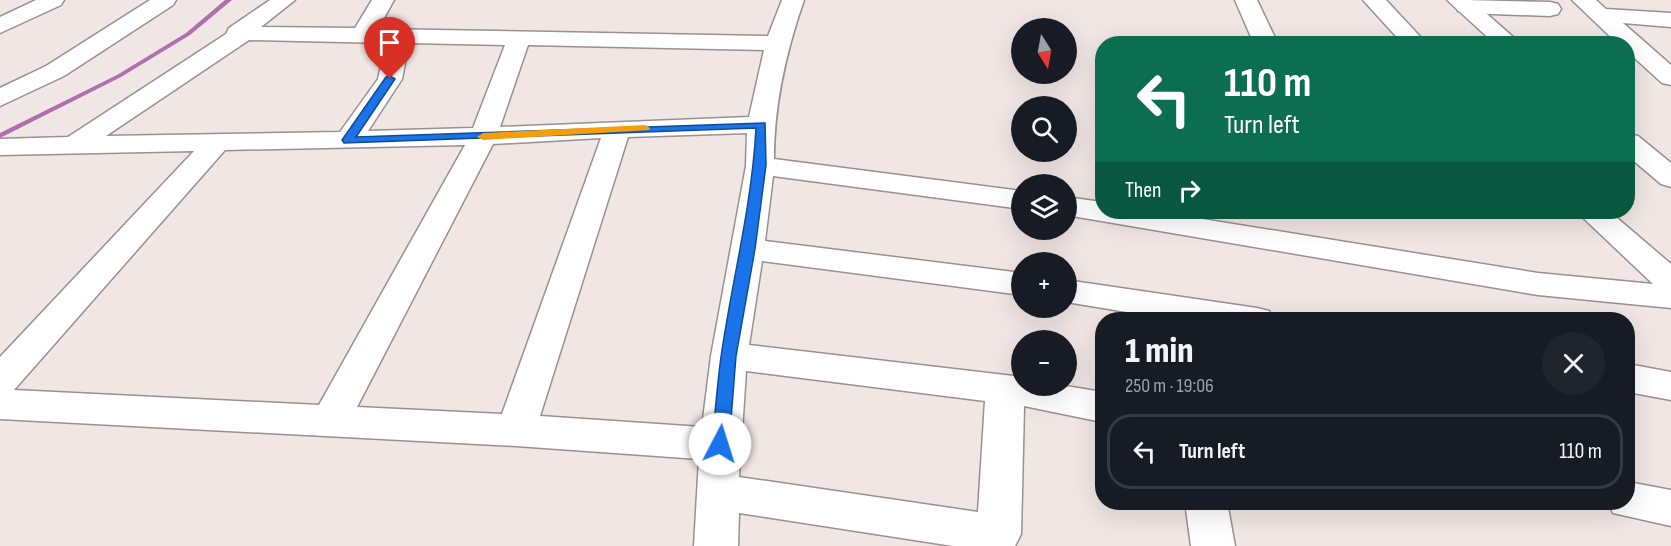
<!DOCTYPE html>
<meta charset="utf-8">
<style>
body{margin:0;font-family:"Sofia Sans Condensed",sans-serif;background:#20242c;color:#f1f3f6;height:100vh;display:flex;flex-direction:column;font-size:22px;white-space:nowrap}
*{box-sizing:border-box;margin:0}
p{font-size:20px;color:#9ea1a6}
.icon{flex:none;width:33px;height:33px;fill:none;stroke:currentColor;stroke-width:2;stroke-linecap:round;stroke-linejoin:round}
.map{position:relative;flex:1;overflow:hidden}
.panel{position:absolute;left:1095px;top:312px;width:540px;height:198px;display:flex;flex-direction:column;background:#171b24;border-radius:24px;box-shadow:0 6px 24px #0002}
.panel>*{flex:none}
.guide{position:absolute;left:1095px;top:36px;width:540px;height:183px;border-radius:24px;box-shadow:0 6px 24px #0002;background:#0b6e4f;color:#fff;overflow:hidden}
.needle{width:39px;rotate:169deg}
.tools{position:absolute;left:1011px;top:18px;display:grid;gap:12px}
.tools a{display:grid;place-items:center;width:66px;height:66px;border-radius:50%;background:#171b24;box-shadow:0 6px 24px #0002;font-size:30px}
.pin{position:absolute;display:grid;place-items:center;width:51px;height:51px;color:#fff;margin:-62px -26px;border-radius:50% 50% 50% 0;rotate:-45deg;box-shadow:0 0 6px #0007}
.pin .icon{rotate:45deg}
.me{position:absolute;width:66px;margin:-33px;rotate:5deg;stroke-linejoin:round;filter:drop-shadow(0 0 4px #0008)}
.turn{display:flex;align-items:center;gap:21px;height:126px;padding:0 30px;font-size:27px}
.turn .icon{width:78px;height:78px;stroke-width:2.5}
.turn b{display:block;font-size:42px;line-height:51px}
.then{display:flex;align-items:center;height:57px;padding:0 30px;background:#0003;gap:12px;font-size:22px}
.round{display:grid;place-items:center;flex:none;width:63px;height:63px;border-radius:32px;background:#20242c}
.summary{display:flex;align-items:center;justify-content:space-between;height:102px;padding:0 30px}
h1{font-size:36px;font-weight:800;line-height:45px}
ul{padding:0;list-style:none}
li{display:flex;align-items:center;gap:18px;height:75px;margin:0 12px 9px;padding:0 18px;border:3px solid #363941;border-radius:24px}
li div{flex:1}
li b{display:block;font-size:22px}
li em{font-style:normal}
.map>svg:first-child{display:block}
</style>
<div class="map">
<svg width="1671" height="546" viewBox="0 0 1671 546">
<rect width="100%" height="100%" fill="#f0e6e4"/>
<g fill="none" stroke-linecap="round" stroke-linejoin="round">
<!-- stream -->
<path fill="#b26fae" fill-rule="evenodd" d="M 225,0 L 232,0 L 190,35 L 121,77 L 0,138 L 0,133 L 117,75 L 186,33 Z"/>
<defs>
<g id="minor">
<path d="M 36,0 L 64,0 L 61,5 L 0,33 L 0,17 Z"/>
<path d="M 150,0 L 176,0 L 173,5 L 64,76 L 0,106 L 0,88 L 46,66 Z"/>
<path d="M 270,0 L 295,0 L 261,27 L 355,28 L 372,0 L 394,0 L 378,29 L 768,36 L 782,0 L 804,0 C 786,52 774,104 774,159 L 1022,191 L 1022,209 L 773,176 L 765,241 L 1022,273 L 1022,295 L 762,261 L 749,345 L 1022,377 L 1022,386 L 1066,386 L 1102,392 L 1102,422 L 1024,406 L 1021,534 L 1015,546 L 953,546 L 739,513 L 738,546 L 694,546 L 699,459 L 516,446 L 0,419 L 0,357 L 194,151 L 0,155 L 0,139 L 68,137 L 226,34 L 229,28 ZM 249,40 L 386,43 L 378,79 L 340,132 L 106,136 ZM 409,43 L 505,45 L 473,128 L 368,131 L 402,79 ZM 528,45 L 764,50 L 749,117 L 500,127 ZM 747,133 L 746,166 L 711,356 L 702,427 L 540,416 L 628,137 ZM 601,138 L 502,414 L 357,407 L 493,144 ZM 465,145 L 319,405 L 14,390 L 225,150 ZM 746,371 L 985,401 L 978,512 L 739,477 Z"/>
<path d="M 1235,0 L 1257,0 L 1278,44 L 1254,44 Z"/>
<path d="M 1363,0 L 1386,0 L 1427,44 L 1403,44 Z"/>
<path d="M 1464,0 L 1550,2 L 1558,4 L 1561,9 L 1558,14 L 1550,16 L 1466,13 L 1458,11 L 1455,6 L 1458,1 Z"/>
<path d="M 1572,0 L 1596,0 L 1606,9 L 1671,13 L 1671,27 L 1623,23 L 1671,65 L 1671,85 L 1662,83 L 1628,52 L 1628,44 L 1618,44 Z"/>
<path d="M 1066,197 L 1102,202 L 1102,212 L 1159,212 L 1538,273 L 1653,284 L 1577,212 L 1610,212 L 1671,264 L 1671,308 L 1538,295 L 1066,215 Z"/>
<path d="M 1066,280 L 1257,308 L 1269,311 L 1274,320 L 1176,320 L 1066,302 Z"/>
<path d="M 1628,364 L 1671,372 L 1671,400 L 1628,392 Z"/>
<path d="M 1628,482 L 1671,490 L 1671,526 L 1613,513 L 1608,502 L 1628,502 Z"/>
<path d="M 1185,502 L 1227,502 L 1235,546 L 1191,546 Z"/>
</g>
<g id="tertiary">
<path d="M 1447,0 L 1471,0 L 1521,44 L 1495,44 Z"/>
<path d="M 1628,134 L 1638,136 L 1671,163 L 1671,187 L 1661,184 L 1628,156 Z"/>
</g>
</defs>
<!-- minor casing -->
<use href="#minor" stroke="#9a908f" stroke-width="3"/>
<!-- tertiary casing -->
<use href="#tertiary" stroke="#9a908f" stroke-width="3"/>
<!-- minor -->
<use href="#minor" fill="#fff" fill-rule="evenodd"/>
<!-- tertiary -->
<use href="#tertiary" fill="#fff" fill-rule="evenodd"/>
</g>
<!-- route -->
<path fill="#1a73e8" stroke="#114b97" stroke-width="1.5" d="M 390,76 L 395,79 L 356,137 L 765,123 L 766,165 L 755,249 L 736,356 L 729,444 L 726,449 L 720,451 L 714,449 L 712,444 C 715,415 717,386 721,357 C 732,280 752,206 756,128 L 344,143 L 342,140 L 386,77 Z"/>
<!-- slow -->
<path fill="#f59e0b" d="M 645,125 L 650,128 L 649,130 L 483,140 L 477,137 L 483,133 Z"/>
</svg>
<div class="tools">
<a><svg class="needle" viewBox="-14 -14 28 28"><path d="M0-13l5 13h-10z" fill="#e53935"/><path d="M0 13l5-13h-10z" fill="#9ea1a6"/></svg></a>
<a><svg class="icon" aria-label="search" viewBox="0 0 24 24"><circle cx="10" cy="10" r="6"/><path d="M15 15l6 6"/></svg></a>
<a><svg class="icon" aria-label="layers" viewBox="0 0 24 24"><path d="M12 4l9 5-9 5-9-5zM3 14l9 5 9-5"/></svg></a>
<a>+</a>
<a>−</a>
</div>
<div class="pin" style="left:390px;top:79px;background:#d93025"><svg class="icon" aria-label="arrive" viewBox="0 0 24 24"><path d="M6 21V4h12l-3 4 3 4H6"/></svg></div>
<svg class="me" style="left:720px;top:444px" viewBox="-20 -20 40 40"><circle r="19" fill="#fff"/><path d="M0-13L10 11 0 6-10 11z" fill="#1a73e8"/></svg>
<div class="guide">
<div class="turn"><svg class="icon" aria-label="left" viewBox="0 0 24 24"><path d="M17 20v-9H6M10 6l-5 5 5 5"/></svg><div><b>110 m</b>Turn left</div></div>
<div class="then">Then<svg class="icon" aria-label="right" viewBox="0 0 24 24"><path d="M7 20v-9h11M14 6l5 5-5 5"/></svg></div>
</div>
<section class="panel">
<div class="summary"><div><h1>1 min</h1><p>250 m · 19:06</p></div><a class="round"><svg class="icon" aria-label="close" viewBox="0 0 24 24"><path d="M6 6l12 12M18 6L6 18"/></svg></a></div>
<ul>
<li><svg class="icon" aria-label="left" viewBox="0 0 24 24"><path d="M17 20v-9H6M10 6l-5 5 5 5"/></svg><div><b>Turn left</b></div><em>110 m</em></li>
</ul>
</section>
</div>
